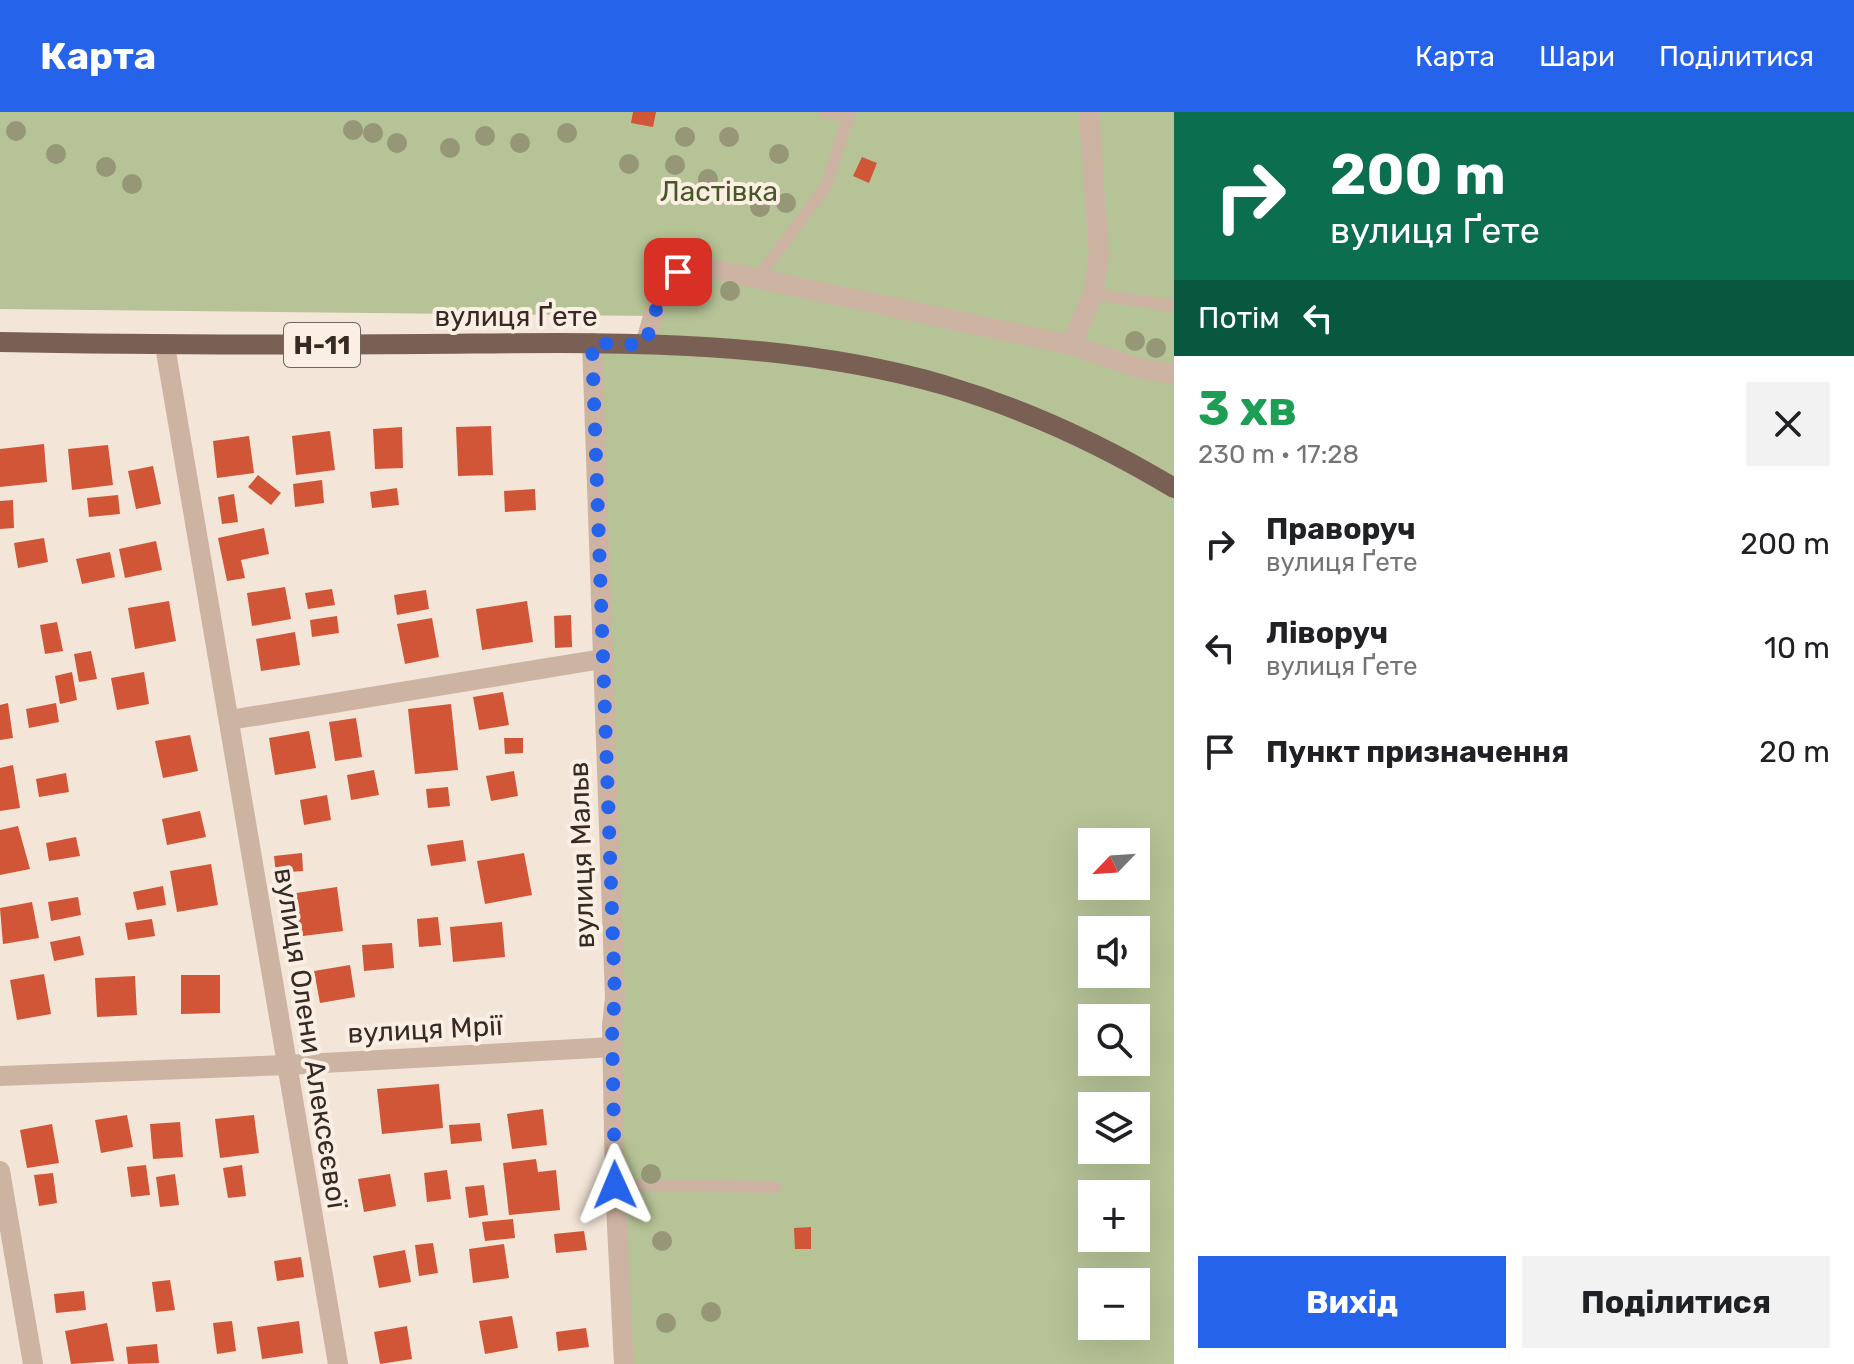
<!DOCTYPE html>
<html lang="uk">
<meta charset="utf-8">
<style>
body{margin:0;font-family:Rubik,sans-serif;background:#f2f2f2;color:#202124;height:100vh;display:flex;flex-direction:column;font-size:30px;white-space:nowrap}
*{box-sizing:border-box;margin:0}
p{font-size:26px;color:#757577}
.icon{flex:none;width:44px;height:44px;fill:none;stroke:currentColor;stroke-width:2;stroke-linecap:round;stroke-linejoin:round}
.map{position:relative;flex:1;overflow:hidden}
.details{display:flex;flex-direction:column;background:#fff;width:680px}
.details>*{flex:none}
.banner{background:#0b6e4f;color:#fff;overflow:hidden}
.needle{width:52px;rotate:245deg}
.fabs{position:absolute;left:1078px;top:716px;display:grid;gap:16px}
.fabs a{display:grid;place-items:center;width:72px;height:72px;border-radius:0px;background:#fff;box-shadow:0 8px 32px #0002;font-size:40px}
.pin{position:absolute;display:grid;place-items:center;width:68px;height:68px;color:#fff;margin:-34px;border-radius:16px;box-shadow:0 4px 12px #0006}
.me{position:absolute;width:88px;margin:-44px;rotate:359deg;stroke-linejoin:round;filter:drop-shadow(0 0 6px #0008)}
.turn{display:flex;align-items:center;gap:28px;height:168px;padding:0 24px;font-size:36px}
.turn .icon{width:104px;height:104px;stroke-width:2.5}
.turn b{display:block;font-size:56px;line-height:68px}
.then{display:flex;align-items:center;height:76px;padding:0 24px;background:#0003;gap:16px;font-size:30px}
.round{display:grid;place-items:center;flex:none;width:84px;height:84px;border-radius:0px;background:#f2f2f2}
.summary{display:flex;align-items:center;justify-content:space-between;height:136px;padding:0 24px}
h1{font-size:48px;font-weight:700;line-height:60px;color:#1e9e55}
.cta{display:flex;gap:16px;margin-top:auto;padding:16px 24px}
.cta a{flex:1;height:92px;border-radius:0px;background:#2563eb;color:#fff;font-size:32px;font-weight:700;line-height:92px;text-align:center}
.cta a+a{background:#f2f2f2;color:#202124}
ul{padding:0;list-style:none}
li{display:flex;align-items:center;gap:24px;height:104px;padding:0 24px}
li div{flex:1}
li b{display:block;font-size:30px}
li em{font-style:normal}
header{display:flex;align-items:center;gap:48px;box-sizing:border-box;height:112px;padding:0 40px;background:#2563eb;color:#fff}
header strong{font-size:38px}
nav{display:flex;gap:44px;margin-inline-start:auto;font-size:28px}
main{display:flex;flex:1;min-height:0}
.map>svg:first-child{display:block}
</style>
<header>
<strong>Карта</strong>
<nav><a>Карта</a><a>Шари</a><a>Поділитися</a></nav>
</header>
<main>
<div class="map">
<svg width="1174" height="1252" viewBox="0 0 1174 1252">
<rect width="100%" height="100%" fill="#f3e5d7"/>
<!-- green -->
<path fill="#b6c396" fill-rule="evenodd" d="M 0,0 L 1174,0 L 1174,1252 L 624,1252 L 592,231 L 645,233 L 653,204 L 0,197 ZM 1092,730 L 1136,730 L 1136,774 L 1092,774 ZM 1092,818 L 1136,818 L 1136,862 L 1092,862 ZM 1092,906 L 1136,906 L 1136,950 L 1092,950 ZM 1092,994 L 1136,994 L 1136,1038 L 1092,1038 ZM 1092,1082 L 1136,1082 L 1136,1126 L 1092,1126 ZM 1092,1170 L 1136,1170 L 1136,1214 L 1092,1214 Z"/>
<!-- building -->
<g fill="#d15537">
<path d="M 633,0 L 656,0 L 653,15 L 631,11 Z"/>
<path d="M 862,45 L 877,51 L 869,71 L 853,64 Z"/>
<path d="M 491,314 L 493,363 L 458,364 L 456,315 Z"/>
<path d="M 402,315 L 403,356 L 375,357 L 373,317 Z"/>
<path d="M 330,319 L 335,358 L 296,363 L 292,324 Z"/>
<path d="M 249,324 L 254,361 L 217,366 L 213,329 Z"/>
<path d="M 44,332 L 47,370 L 0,375 L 0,337 Z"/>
<path d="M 108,333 L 113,373 L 72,378 L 68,337 Z"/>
<path d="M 153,354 L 161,392 L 136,397 L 128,359 Z"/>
<path d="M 258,363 L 281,381 L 271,393 L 248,375 Z"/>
<path d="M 322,368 L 324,391 L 295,395 L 293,372 Z"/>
<path d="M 397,376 L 399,393 L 372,396 L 370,380 Z"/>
<path d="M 535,377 L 536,398 L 505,400 L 504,379 Z"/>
<path d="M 234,382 L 238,410 L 222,412 L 218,385 Z"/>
<path d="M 118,383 L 120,402 L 89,405 L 87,386 Z"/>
<path d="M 13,388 L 14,416 L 0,417 L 0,389 Z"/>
<path d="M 264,416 L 269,442 L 241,448 L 245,466 L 227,469 L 218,426 Z"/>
<path d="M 44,426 L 48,450 L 18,456 L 14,431 Z"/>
<path d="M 156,429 L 162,458 L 125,466 L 119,437 Z"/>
<path d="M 110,440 L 115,465 L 82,472 L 76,447 Z"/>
<path d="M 285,475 L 291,507 L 252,514 L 247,481 Z"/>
<path d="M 332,477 L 335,493 L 308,497 L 305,481 Z"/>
<path d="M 426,478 L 429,497 L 397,503 L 394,483 Z"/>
<path d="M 169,489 L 176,529 L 135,537 L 128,496 Z"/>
<path d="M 527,489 L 533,530 L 482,538 L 476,497 Z"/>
<path d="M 571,503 L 572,535 L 555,536 L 554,504 Z"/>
<path d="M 337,504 L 339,521 L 312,525 L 310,508 Z"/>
<path d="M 432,506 L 439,545 L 405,552 L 397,512 Z"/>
<path d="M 57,510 L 63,539 L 45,542 L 40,513 Z"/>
<path d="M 295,520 L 300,553 L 261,559 L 256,527 Z"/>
<path d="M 91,539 L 97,567 L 79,570 L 74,542 Z"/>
<path d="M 72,560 L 77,588 L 60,592 L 55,564 Z"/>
<path d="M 144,560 L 149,592 L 117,598 L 111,566 Z"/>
<path d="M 503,580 L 509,613 L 479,618 L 473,585 Z"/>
<path d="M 8,591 L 13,626 L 0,628 L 0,593 Z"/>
<path d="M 56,591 L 59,610 L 29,616 L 26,597 Z"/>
<path d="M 451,592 L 458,658 L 415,662 L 408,597 Z"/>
<path d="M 356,606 L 362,645 L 335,649 L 329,610 Z"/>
<path d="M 309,619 L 316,656 L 275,663 L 269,626 Z"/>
<path d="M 190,623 L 198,659 L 163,666 L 155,629 Z"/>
<path d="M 504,626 L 523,626 L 523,641 L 505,642 Z"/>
<path d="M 13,653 L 20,696 L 0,699 L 0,656 Z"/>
<path d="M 374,658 L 379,683 L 351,688 L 347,663 Z"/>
<path d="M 514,659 L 518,684 L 491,689 L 486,664 Z"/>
<path d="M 66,661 L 69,680 L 39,685 L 36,667 Z"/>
<path d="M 448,675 L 450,694 L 428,696 L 426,677 Z"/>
<path d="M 327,683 L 331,708 L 304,713 L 300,688 Z"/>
<path d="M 200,699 L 206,725 L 167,733 L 162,707 Z"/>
<path d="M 18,714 L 30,757 L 0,763 L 0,718 Z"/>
<path d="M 76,725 L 80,744 L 49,749 L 46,731 Z"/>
<path d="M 463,728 L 466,749 L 431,754 L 427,733 Z"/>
<path d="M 302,741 L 303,759 L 276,761 L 274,744 Z"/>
<path d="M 524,741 L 532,783 L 485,792 L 477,749 Z"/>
<path d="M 211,752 L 218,793 L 177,800 L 170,759 Z"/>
<path d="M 163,774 L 166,793 L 137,798 L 133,780 Z"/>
<path d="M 337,775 L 343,819 L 295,825 L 291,800 L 299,799 L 296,781 Z"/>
<path d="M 78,785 L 81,803 L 51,809 L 48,790 Z"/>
<path d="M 32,790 L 39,826 L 3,832 L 0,796 Z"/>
<path d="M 438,805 L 441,833 L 419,835 L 417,807 Z"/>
<path d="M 152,807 L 155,824 L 128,828 L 125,811 Z"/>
<path d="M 502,810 L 505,845 L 453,850 L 450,815 Z"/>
<path d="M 80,824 L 84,843 L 54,849 L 50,830 Z"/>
<path d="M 392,831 L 394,856 L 364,859 L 362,833 Z"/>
<path d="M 350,853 L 355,885 L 320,891 L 314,859 Z"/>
<path d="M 44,862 L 51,902 L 17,908 L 10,868 Z"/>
<path d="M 181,863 L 220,863 L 220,901 L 181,902 Z"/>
<path d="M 135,864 L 137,903 L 97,905 L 95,866 Z"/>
<path d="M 439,972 L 443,1016 L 382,1022 L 377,977 Z"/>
<path d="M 543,997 L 547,1033 L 512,1037 L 507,1002 Z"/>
<path d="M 127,1003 L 133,1035 L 101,1041 L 95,1008 Z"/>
<path d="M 254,1003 L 259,1041 L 220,1046 L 215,1007 Z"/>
<path d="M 180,1010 L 183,1045 L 153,1047 L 150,1012 Z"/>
<path d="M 480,1011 L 482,1029 L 451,1032 L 449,1013 Z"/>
<path d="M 52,1012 L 59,1051 L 27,1056 L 20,1018 Z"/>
<path d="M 536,1047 L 538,1060 L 556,1058 L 560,1098 L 509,1103 L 503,1051 Z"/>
<path d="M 146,1053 L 150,1083 L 131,1085 L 127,1055 Z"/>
<path d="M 242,1053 L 246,1084 L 228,1086 L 223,1056 Z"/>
<path d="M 447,1058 L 451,1087 L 427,1090 L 424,1061 Z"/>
<path d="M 53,1061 L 57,1091 L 39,1094 L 34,1063 Z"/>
<path d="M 175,1062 L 179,1093 L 160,1095 L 156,1065 Z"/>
<path d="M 390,1062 L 396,1094 L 364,1100 L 358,1067 Z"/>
<path d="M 484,1073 L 488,1103 L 469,1106 L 465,1075 Z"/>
<path d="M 513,1107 L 515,1126 L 485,1129 L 482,1110 Z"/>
<path d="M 811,1115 L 811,1137 L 795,1137 L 794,1116 Z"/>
<path d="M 584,1119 L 587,1138 L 556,1141 L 554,1122 Z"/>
<path d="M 433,1131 L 438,1161 L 419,1164 L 415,1133 Z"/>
<path d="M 504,1132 L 509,1166 L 473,1171 L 469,1137 Z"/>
<path d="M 405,1138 L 411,1170 L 379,1176 L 373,1144 Z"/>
<path d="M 301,1145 L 304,1165 L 277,1169 L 274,1149 Z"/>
<path d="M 170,1168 L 175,1198 L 156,1200 L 152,1170 Z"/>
<path d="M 84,1179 L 86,1198 L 56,1201 L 54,1182 Z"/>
<path d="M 512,1204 L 518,1236 L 485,1242 L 479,1209 Z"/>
<path d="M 232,1209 L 236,1239 L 217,1242 L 213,1211 Z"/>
<path d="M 299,1209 L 303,1241 L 262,1247 L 257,1215 Z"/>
<path d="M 107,1211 L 114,1249 L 71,1252 L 65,1219 Z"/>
<path d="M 407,1214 L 412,1247 L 380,1252 L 374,1220 Z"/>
<path d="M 586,1216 L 589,1235 L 558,1239 L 556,1220 Z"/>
<path d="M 157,1232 L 159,1251 L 128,1252 L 126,1235 Z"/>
</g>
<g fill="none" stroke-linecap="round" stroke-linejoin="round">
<!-- service -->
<g stroke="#ccb3a2" stroke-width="12">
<path d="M 824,0 L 849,5"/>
<path d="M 757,167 L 825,76 L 850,0"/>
<path d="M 1093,182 L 1174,194"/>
<path d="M 615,1073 L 776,1075"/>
</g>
<!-- minor -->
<g stroke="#ccb3a2" stroke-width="20">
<path d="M 592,231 L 615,886 L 612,913 L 615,1073 L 624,1252"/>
<path d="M 645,233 C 652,209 660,165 688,157 C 696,154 705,157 713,157 L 1071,233 L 1142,257 L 1174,262"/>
<path d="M 1071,233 L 1093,182 L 1099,142 L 1089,0"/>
<path d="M 165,234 L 338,1252"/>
<path d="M 230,608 L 602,547"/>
<path d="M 0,964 L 287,953 L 613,935"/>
<path d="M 0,1059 L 33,1252"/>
</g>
<!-- primary -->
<path stroke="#7a5f55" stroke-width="20" d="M 0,230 C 141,233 281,233 422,232 C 595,231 775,224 944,273 C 1025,297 1101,332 1174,376"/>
</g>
<!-- trees -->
<g fill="#959776">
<circle cx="353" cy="18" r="10"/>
<circle cx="16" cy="19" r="10"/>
<circle cx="373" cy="21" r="10"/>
<circle cx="567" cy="21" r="10"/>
<circle cx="485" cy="24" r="10"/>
<circle cx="685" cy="25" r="10"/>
<circle cx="729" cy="25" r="10"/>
<circle cx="397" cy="31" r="10"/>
<circle cx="520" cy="31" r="10"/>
<circle cx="450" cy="36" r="10"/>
<circle cx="56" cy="42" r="10"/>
<circle cx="779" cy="42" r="10"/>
<circle cx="629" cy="52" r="10"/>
<circle cx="675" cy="53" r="10"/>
<circle cx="106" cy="55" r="10"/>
<circle cx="708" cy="67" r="10"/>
<circle cx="132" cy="72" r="10"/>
<circle cx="786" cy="91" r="10"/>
<circle cx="760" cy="95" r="10"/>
<circle cx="730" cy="179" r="10"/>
<circle cx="1135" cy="229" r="10"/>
<circle cx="1156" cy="236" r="10"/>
<circle cx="651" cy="1062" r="10"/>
<circle cx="662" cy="1129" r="10"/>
<circle cx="711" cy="1200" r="10"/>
<circle cx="666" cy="1211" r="10"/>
</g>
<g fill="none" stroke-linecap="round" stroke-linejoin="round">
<!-- route -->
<path stroke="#2563eb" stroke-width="14" stroke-dasharray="0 25.2" d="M 615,1073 L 612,913 L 615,886 L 592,231 L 645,233 L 658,191 L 678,160"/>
</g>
<g text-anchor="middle" stroke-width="8" stroke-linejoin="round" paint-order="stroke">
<!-- shield labels -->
<rect fill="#fbefe4" stroke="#71655e" stroke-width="2" x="284" y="211" width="76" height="44" rx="6"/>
<g font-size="26" font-weight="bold" fill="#362a25">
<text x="322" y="242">Н-11</text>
</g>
<!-- park labels -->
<g font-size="28" fill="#485727" stroke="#fbefe4">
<text x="719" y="89">Ластівка</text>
</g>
<!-- street labels -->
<g font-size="28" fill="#362a25" stroke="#fbefe4">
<text x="516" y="214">вулиця Ґете</text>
<text transform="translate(581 743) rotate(-92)" y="10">вулиця Мальв</text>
<text transform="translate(425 917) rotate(-3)" y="10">вулиця Мрії</text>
<text transform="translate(311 926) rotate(81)" y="10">вулиця Олени Алексєєвої</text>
</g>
</g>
</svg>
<div class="fabs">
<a><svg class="needle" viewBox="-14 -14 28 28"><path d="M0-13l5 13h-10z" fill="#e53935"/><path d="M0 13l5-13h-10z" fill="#757577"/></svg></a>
<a><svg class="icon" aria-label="sound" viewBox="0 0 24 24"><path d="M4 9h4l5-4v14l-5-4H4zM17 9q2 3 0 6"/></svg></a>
<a><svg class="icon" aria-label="search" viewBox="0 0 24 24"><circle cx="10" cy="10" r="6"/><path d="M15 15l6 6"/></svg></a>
<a><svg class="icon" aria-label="layers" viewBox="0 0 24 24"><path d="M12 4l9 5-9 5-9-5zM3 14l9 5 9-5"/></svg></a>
<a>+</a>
<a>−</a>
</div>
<div class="pin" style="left:678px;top:160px;background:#d93025"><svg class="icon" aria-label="arrive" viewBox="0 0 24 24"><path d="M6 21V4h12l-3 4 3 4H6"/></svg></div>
<svg class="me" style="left:615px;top:1073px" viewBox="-20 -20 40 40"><path d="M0-17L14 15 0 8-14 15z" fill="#2563eb" stroke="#fff" stroke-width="4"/></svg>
</div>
<section class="details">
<div class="banner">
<div class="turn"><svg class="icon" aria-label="right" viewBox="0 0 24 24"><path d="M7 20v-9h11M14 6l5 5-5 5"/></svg><div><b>200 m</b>вулиця Ґете</div></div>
<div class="then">Потім<svg class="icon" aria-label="left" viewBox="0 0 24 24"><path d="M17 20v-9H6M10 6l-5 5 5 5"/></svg></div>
</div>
<div class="summary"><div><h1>3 хв</h1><p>230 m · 17:28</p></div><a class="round"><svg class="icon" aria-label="close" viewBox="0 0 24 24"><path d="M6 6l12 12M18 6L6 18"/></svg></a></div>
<ul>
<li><svg class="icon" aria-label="right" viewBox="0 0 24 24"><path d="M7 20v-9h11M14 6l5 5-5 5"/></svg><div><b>Праворуч</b><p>вулиця Ґете</p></div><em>200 m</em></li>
<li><svg class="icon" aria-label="left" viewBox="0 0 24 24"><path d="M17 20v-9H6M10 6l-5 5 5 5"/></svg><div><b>Ліворуч</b><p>вулиця Ґете</p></div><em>10 m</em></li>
<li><svg class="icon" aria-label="arrive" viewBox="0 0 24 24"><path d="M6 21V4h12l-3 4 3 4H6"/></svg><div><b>Пункт призначення</b></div><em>20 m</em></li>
</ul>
<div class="cta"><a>Вихід</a><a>Поділитися</a></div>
</section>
</main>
